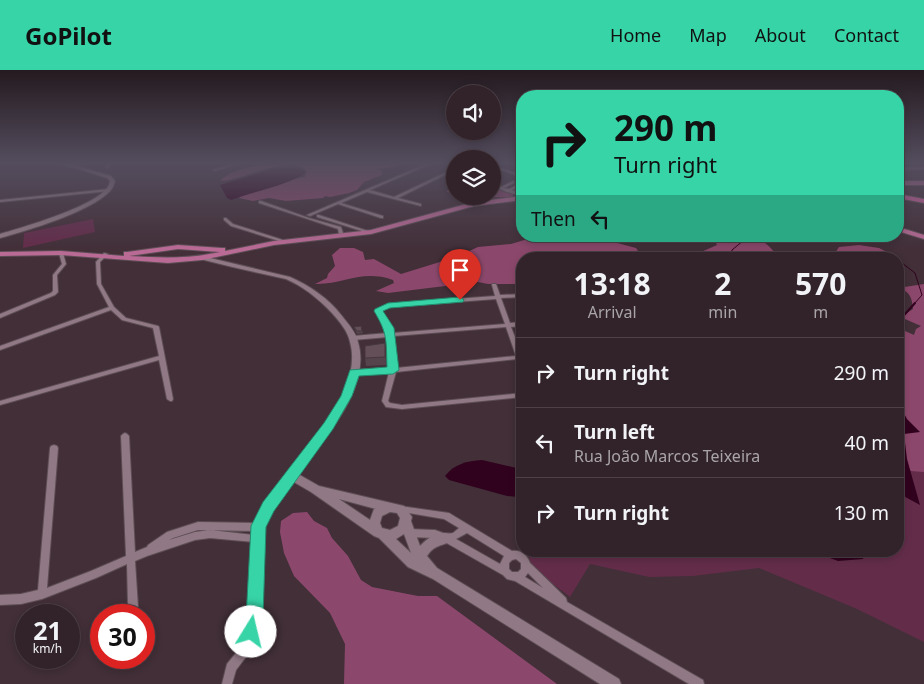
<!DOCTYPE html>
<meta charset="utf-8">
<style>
body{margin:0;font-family:"Noto Sans",sans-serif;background:#3d2f36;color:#f1f3f6;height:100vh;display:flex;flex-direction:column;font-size:19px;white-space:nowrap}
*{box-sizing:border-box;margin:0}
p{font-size:16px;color:#a8a4a8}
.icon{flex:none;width:28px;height:28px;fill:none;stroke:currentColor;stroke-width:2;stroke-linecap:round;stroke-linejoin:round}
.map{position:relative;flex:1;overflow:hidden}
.details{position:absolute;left:516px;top:182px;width:388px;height:305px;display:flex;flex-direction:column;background:#32232a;border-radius:20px;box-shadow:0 2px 8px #0003,0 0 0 1px #4d4047}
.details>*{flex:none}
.top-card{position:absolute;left:516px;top:20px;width:388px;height:152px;border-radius:20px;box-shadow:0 2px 8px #0003,0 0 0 1px #4d4047;background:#36d4a7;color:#111;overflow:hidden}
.fabs{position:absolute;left:446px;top:15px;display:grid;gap:10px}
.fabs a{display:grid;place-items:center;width:55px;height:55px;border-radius:50%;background:#32232a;box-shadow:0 2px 8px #0003,0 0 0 1px #4d4047;font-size:25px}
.speed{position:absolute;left:15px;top:534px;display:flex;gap:10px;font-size:25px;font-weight:700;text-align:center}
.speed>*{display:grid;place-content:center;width:65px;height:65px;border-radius:50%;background:#32232a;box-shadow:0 2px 8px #0003,0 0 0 1px #4d4047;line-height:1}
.speed small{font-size:12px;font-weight:400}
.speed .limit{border:8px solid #d22;background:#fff;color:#111}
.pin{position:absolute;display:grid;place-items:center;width:42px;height:42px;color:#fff;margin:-51px -21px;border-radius:50% 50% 50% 0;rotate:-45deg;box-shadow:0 0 5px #0007}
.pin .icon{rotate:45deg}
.me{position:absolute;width:55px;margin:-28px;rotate:9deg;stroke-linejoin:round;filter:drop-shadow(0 0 4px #0008)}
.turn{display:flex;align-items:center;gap:18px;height:105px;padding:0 15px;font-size:22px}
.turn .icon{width:65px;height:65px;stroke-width:2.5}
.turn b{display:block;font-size:35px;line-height:42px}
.then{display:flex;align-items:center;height:48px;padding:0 15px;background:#0003;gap:10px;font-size:19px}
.eta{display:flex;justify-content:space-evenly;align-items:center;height:85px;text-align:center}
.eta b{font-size:30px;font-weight:700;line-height:35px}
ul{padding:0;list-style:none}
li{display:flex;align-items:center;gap:15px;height:70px;padding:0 15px;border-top:1px solid #4d4047}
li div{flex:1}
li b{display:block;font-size:19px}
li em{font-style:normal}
header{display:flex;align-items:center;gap:30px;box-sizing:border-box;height:70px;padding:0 25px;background:#36d4a7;color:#111}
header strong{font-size:24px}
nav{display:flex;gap:28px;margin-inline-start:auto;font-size:18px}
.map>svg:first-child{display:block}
</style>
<header>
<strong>GoPilot</strong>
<nav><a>Home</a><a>Map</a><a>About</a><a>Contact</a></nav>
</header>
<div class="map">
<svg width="924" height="614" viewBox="0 0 924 614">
<rect width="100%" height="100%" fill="#422f38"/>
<!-- green -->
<g fill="#632d4a">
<path d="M 93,149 L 95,162 L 23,178 L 24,163 Z"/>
<path d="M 898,295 L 924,302 L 924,572 L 857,539 L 759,498 L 693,506 L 649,507 L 590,494 L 570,527 L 532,498 L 528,491 L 533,481 L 898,481 Z"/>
</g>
<!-- forest -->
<g fill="#8c486c">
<path d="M 269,93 L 414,93 L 378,99 L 382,102 L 382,105 L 364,112 L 357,120 L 349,123 L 330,127 L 325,126 L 323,128 L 286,131 L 269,128 L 253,131 L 239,128 L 243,123 L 285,110 L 305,107 L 306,100 C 289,84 241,111 220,111 C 230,100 254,96 269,93 Z"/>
<path d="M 493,117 L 513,124 L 513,127 L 460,128 L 446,121 L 455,119 L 455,126 L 492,126 Z"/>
<path d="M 555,166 L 592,166 L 595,170 L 610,171 L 636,178 L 638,181 L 634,186 L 635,189 L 522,189 L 522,214 L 488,214 L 478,212 L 388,223 L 376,221 L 394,213 L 393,210 C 361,199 343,215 315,214 L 327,208 L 328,204 L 335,196 L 332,185 L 340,178 L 354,178 L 363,182 L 365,190 L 374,189 L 401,204 L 456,187 L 478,177 L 511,174 L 534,167 L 534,172 L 543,172 Z"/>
<path d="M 713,166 C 740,166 763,161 779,189 L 703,189 L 701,182 L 717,175 Z"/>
<path d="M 859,175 L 879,178 L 891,184 L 886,188 L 873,182 L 874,189 L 831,189 L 839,177 Z"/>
<path d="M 924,214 L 924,402 L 911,401 L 907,398 L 898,335 L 898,271 L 905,261 L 914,265 L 916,259 L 921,256 L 905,249 L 905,244 L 913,239 C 912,228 910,221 898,218 Z"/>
<path d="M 293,443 L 307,442 L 314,451 L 327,458 L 332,468 L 348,486 L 361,510 L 372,517 L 418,526 L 437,526 L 557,614 L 344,614 L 345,574 L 330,543 L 294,506 L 284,483 L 280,462 L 281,451 Z"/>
</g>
<!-- water -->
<g fill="#31021e">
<path d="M 275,98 L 299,98 L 307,102 C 290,115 254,121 231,130 L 227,128 L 220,115 Z"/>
<path d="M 898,332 L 907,349 L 920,362 L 904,364 L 907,389 L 920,435 L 898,423 Z"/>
<path d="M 482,390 L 517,398 L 522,405 L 518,427 L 507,426 L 449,410 L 445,406 C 454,394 467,391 482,390 Z"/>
<path d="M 811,481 L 865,481 L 863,489 L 838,491 Z"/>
</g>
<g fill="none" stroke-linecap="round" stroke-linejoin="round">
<!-- stream-far1 -->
<g stroke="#31021e" stroke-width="1">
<path d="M 731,189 L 732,180 L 744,170 L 743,166"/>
<path d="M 902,193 L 915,203 L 922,225 L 914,234"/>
</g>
<!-- stream -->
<path stroke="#31021e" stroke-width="2" d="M 898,252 L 915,233"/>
<defs>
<g id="street">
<path d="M 108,93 L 111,93 L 108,98 L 106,97 Z"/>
<path d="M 235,93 L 241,93 L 215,101 L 213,100 Z"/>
<path d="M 428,93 L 433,93 L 370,120 L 394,127 L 455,98 L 455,100 L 398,128 L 421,134 L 421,136 L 367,122 L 341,133 L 383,146 L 383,148 L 381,148 L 338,134 L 310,146 L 307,145 Z"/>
<path d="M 492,95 L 522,105 L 522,107 L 492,97 Z"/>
<path d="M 924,97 L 924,99 L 898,100 L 898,98 Z"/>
<path d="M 513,111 L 514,111 L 514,113 L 504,118 L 509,119 L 519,114 L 521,114 L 521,116 L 512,120 L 522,124 L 522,126 L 507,122 L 492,116 L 492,114 L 501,117 Z"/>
<path d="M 109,119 L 110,119 L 110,121 L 0,132 L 0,130 Z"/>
<path d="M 259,131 L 261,131 L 309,148 L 341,157 L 343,163 L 339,164 L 338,159 L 259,133 Z"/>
<path d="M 317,145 L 319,145 L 368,161 L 365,162 L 317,147 Z"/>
<path d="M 224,148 L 226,148 L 233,154 L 283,170 L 279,171 L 231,156 L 224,150 Z"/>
<path d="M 59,182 L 63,183 L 66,194 L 57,205 L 58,222 L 55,225 L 0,248 L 0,244 L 51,223 L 53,221 L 53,205 L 62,194 L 59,183 Z"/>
<path d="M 104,183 L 108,184 L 100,192 L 101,214 L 114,237 L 126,248 L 158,256 L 159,257 L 173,329 L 172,331 L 170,331 L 167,329 L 159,290 L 0,335 L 0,331 L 159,286 L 153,258 L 122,250 L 111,240 L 0,280 L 0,276 L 109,237 L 97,214 L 96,192 Z"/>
<path d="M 492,214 L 496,214 L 500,225 L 522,224 L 522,227 L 501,228 L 510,253 L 522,252 L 522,256 L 511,257 L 522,285 L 522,297 L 520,296 L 517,289 L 396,302 L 388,331 L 390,333 L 402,335 L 522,323 L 522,327 L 402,339 L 386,337 L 382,331 L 389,302 L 352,303 L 351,302 L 354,300 L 390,298 L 388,267 L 353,270 L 350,268 L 353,266 L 388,263 L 386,257 L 375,241 L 376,240 L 388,234 L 495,226 L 492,215 ZM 496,229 L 505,254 L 393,263 L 392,257 L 381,242 L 389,237 ZM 506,257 L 516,286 L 396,298 L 394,266 Z"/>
<path d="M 125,363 L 127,364 L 129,366 L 135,482 L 147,477 L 148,475 L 167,462 L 198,452 L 257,453 L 265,435 L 288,403 L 291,402 L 294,403 L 295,405 L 271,439 L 263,457 L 260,548 L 252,579 L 236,600 L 232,614 L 222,614 L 227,594 L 244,573 L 250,548 L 254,472 L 210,468 L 195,470 L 147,486 L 135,491 L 138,537 L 136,540 L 133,542 L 130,540 L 128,537 L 127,494 L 96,508 L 42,529 L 21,534 L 0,535 L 0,525 L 21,524 L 38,520 L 50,378 L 51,376 L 54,375 L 57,376 L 58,378 L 47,518 L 91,501 L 126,486 L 121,366 L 123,364 ZM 198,460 L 255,461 L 254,465 L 210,460 L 195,462 L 169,470 L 173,468 Z"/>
<path d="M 400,436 L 449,443 L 512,481 C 521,480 527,485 530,493 L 566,528 L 567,532 L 703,610 L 704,614 L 689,614 L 515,511 L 507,509 L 503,505 L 443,471 L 435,468 L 409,467 L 406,466 L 405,463 L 406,460 L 409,459 L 435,460 L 446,464 L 453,463 L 459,458 L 444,449 L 397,441 L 396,439 L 397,437 ZM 467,463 L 504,486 L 500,494 L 456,469 ZM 516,489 L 521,493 L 521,499 L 518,502 L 512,502 L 509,499 L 509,493 L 512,490 ZM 528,503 L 543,518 L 525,507 Z"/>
</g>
<g id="secondary">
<path d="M 59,93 L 67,93 L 111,106 L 115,111 C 114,114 113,118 110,121 C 90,142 29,160 0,168 L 0,164 C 24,157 93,137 107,118 C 109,116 109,114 110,111 L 107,108 Z"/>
<path d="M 202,186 L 290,207 C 310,216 328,228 342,246 C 348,254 356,262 358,272 C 372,318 323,370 298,404 L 319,416 L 404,436 L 412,447 L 411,451 L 420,476 C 427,468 440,460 450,464 L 452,468 L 450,472 C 440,476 433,476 427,486 L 437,498 L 619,609 L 621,614 L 600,614 L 433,509 L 408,497 L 379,468 L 374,466 L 311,422 L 287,408 L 286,405 L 287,402 C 313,368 363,318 350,272 C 348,261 339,251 332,243 C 320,230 303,216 286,209 C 277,207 268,205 259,203 C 240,199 220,194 200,189 L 200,187 ZM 339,429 L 376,439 L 374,439 L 370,450 ZM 390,442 L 397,443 L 400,448 L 398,456 L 390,460 L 382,458 L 380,453 L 382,446 ZM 404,464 L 411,483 L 396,469 Z"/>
</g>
<g id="primary">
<rect x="898" y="111" width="26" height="4"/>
<path d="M 522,126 L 522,130 L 474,136 L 371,164 L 274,175 L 202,190 L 168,193 L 61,185 L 0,186 L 0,182 L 61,181 L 124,186 L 124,182 L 127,182 L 178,175 L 222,178 L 225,178 L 225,181 L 274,171 L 371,160 L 474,132 ZM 178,179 L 220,182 C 188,189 162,188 129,186 Z"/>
<path d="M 898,157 L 924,165 L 924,169 L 898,161 Z"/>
</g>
<path id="highway" d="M 898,124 L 924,129 L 924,133 L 898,128 Z"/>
</defs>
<!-- street casing -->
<use href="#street" stroke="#5d4d54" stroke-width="2"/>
<!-- secondary casing -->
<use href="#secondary" stroke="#5d4d54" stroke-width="2"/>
<!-- primary casing -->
<use href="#primary" stroke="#5d4d54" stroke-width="2"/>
<!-- highway casing -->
<use href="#highway" stroke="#5d4d54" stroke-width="2"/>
<!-- street -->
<use href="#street" fill="#907984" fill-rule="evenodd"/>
<!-- secondary -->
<use href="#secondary" fill="#907984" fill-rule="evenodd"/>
<!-- primary -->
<use href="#primary" fill="#b96a95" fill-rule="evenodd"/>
<!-- highway -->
<use href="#highway" fill="#d560a0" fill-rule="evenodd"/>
</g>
<!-- wall -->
<g fill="#56444d">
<path d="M 361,256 L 363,263 L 357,264 L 354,257 Z"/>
<path d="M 385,273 L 386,295 L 366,296 L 365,288 Z"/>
</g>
<!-- building -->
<g fill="#644f59" stroke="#46373e">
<path d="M 361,256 L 362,261 L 357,261 L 354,257 Z"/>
<path d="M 385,273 L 385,287 L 365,288 L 365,276 Z"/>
</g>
<!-- sky -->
<linearGradient id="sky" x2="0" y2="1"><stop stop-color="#241a1f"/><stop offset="0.52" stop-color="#544d5e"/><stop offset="1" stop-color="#544d5e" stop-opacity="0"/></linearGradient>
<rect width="924" height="179" fill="url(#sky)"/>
<!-- route -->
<path fill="#36d4a7" stroke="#238a6d" d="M 460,227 L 464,230 L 463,232 L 390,238 L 383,241 L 394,258 L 399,300 L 393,304 L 359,306 L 352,326 L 333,359 L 274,441 L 266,457 L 263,548 L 258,568 L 251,571 L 245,568 L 242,562 L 246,548 L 251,456 L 263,432 L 324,353 L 341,326 L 350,300 L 387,297 C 386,271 388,264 374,241 L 375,239 L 388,233 Z"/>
</svg>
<div class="fabs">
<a><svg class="icon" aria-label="sound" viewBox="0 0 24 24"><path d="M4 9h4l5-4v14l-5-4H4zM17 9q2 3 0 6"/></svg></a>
<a><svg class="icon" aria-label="layers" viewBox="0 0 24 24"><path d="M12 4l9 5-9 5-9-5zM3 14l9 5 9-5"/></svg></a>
</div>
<div class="speed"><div>21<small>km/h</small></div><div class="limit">30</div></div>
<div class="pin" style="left:460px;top:230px;background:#d93025"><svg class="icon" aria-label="arrive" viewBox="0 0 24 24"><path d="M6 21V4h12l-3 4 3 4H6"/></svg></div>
<svg class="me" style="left:251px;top:562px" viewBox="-20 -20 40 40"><circle r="19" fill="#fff"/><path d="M0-13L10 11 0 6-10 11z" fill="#36d4a7"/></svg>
<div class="top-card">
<div class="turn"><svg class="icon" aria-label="right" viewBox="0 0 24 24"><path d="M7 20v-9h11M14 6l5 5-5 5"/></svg><div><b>290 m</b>Turn right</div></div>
<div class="then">Then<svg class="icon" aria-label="left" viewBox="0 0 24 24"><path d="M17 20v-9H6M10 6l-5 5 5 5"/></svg></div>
</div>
<section class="details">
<div class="eta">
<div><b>13:18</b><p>Arrival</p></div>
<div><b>2</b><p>min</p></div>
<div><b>570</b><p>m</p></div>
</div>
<ul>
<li><svg class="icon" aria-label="right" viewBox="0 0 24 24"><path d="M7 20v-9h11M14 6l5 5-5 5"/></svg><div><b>Turn right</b></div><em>290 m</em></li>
<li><svg class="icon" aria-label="left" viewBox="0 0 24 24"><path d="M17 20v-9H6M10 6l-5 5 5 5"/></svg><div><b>Turn left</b><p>Rua João Marcos Teixeira</p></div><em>40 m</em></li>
<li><svg class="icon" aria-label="right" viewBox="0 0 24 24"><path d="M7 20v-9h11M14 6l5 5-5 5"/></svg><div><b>Turn right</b></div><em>130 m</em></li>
</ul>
</section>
</div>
